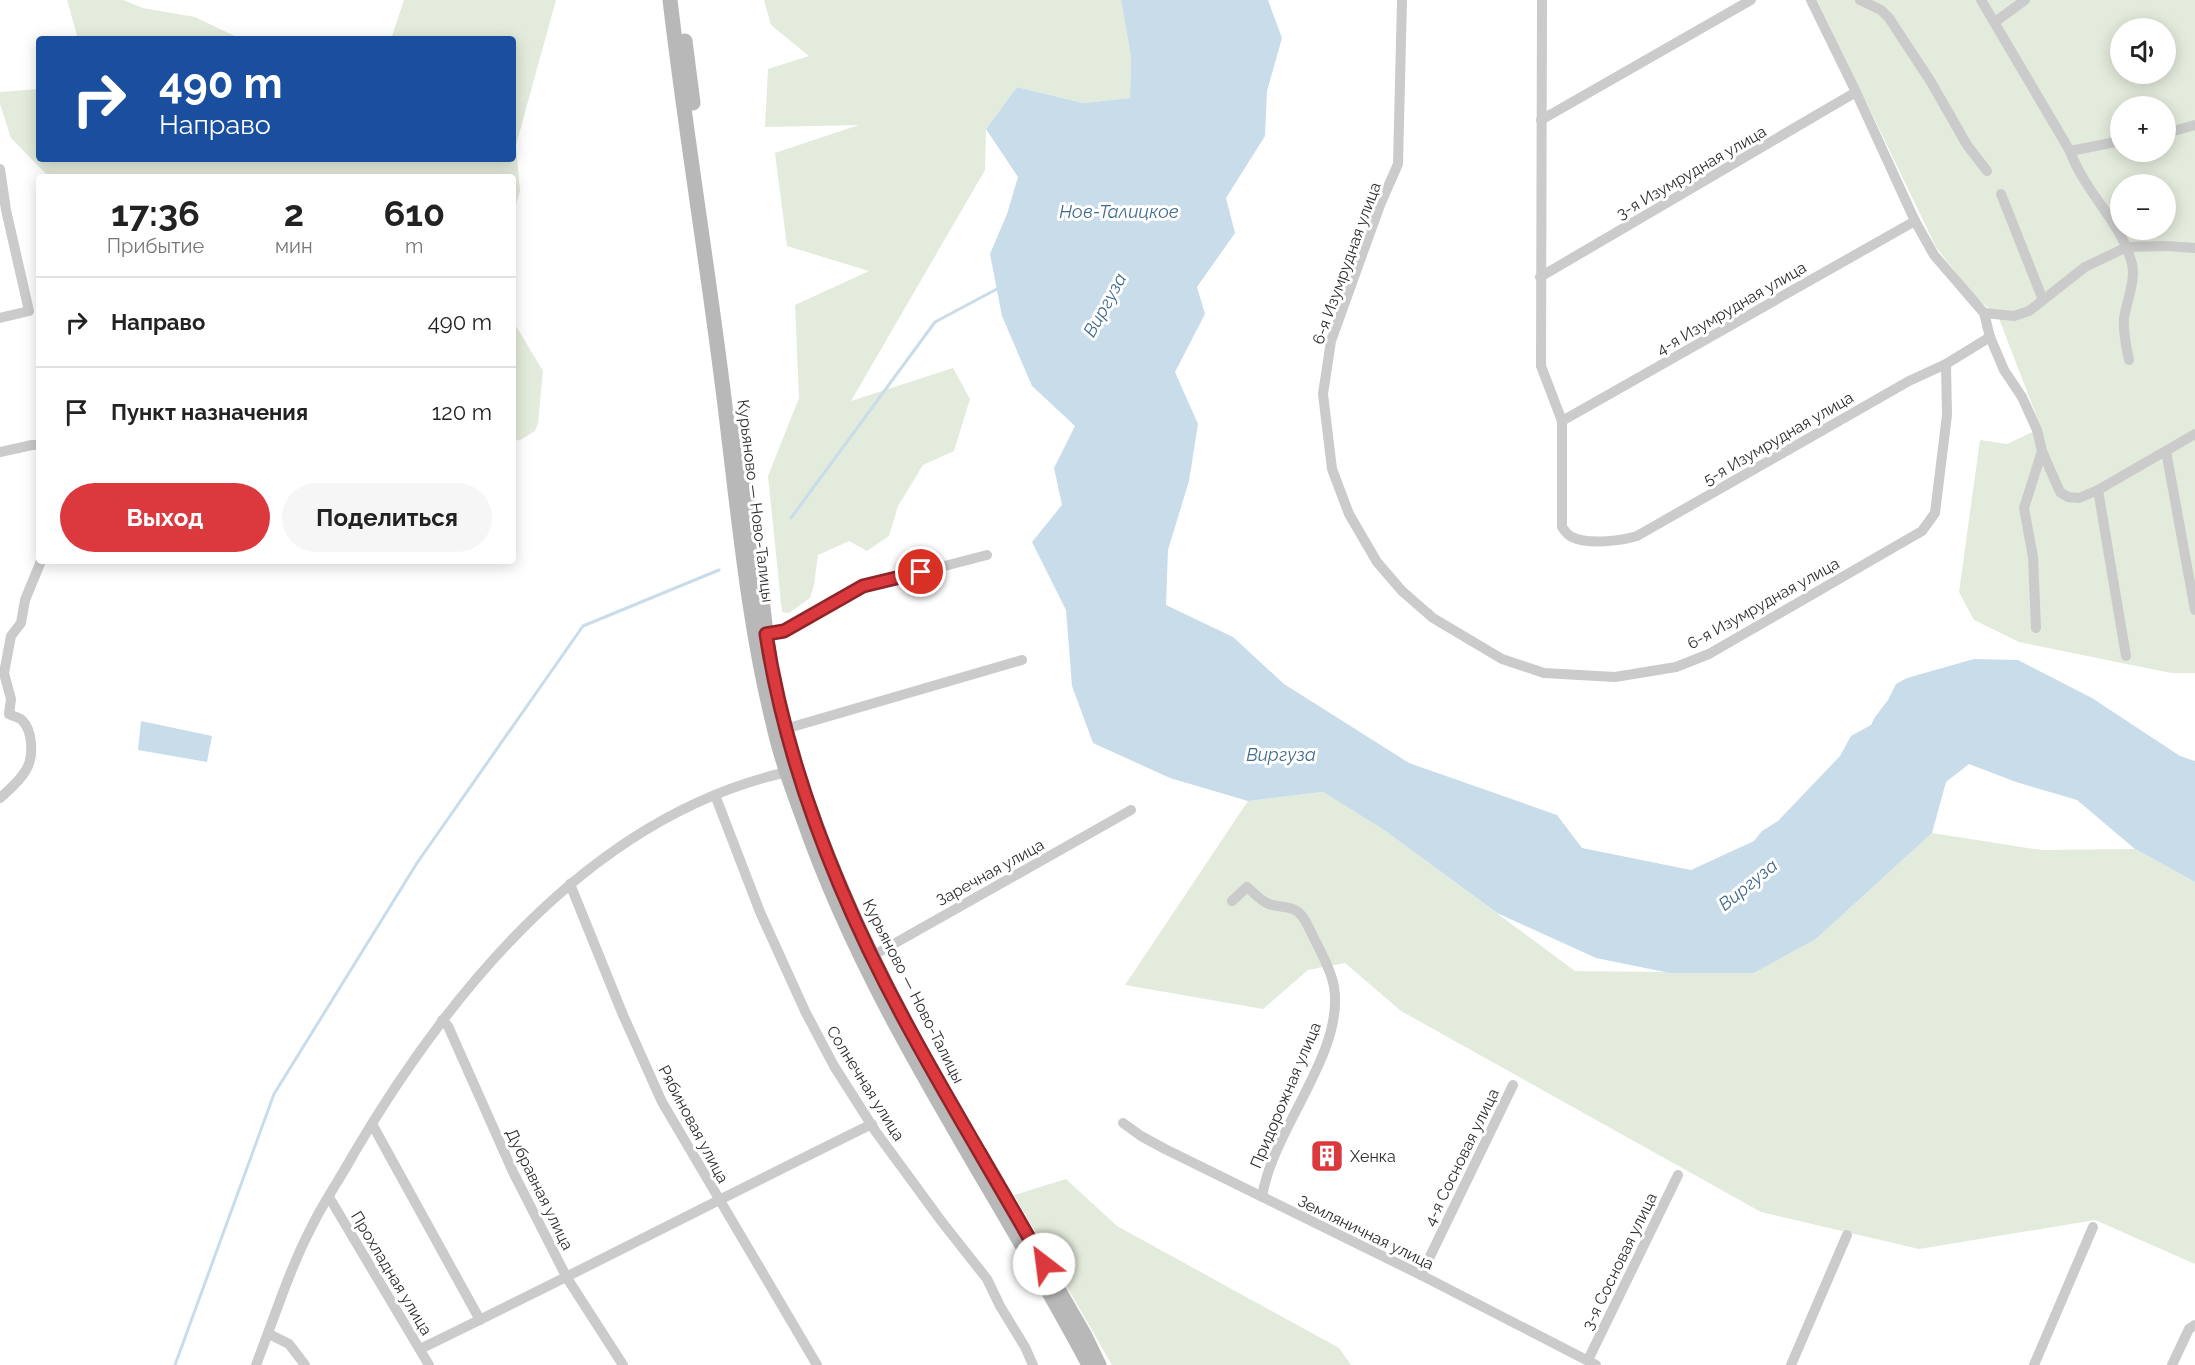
<!DOCTYPE html>
<html lang="ru">
<meta charset="utf-8">
<style>
body{margin:0;font-family:Raleway,sans-serif;background:#f6f6f6;color:#222;height:100vh;display:flex;flex-direction:column;font-size:22px;white-space:nowrap}
*{box-sizing:border-box;margin:0}
p{font-size:20px;color:#767676}
.icon{flex:none;width:33px;height:33px;fill:none;stroke:currentColor;stroke-width:2;stroke-linecap:round;stroke-linejoin:round}
.map{position:relative;flex:1;overflow:hidden}
.sheet{position:absolute;left:36px;top:174px;width:480px;height:390px;display:flex;flex-direction:column;background:#fff;border-radius:6px;box-shadow:0 3px 15px #0003}
.sheet>*{flex:none}
.banner{position:absolute;left:36px;top:36px;width:480px;height:126px;border-radius:6px;box-shadow:0 3px 15px #0003;background:#1a4fa0;color:#fff;overflow:hidden}
.tools{position:absolute;left:2110px;top:18px;display:grid;gap:12px}
.tools a{display:grid;place-items:center;width:66px;height:66px;border-radius:50%;background:#fff;box-shadow:0 3px 15px #0003;font-size:30px}
.pin{position:absolute;display:grid;place-items:center;width:51px;height:51px;color:#fff;margin:-26px;border:3px solid #fff;border-radius:50%;box-shadow:0 2px 6px #0007}
.me{position:absolute;width:66px;margin:-33px;rotate:330deg;stroke-linejoin:round;filter:drop-shadow(0 0 4px #0008)}
.turn{display:flex;align-items:center;gap:21px;height:126px;padding:0 24px;font-size:27px}
.turn .icon{width:78px;height:78px;stroke-width:2.5}
.turn b{display:block;font-size:42px;line-height:51px}
.eta{display:flex;justify-content:space-evenly;align-items:center;height:102px;text-align:center}
.eta b{font-size:36px;font-weight:700;line-height:42px}
.action{display:flex;gap:12px;margin-top:auto;padding:12px 24px}
.action a{flex:1;height:69px;border-radius:36px;background:#dc393e;color:#fff;font-size:24px;font-weight:700;line-height:69px;text-align:center}
.action a+a{background:#f6f6f6;color:#222}
ul{padding:0;list-style:none}
li{display:flex;align-items:center;gap:18px;height:90px;padding:0 24px;border-top:2px solid #e0e0e0}
li div{flex:1}
li b{display:block;font-size:22px}
li em{font-style:normal}
.map>svg:first-child{display:block}
</style>
<div class="map">
<svg width="2195" height="1365" viewBox="0 0 2195 1365">
<rect width="100%" height="100%" fill="#fff"/>
<!-- green -->
<g fill="#e3ebdc" fill-rule="evenodd">
<path d="M 67,0 L 123,0 L 143,8 L 195,17 L 241,39 L 78,39 Z"/>
<path d="M 404,0 L 556,0 L 516,145 L 520,191 L 513,215 L 513,177 L 49,177 L 11,138 L 0,104 L 0,92 L 39,89 L 39,159 L 513,159 L 513,39 L 391,39 Z"/>
<path d="M 764,0 L 1121,0 L 1131,57 L 1130,98 L 1083,103 L 1017,87 L 986,129 L 985,170 L 851,401 L 953,368 L 970,399 L 954,451 L 923,465 L 898,506 L 889,536 L 867,551 L 849,541 L 818,555 L 814,585 L 810,598 L 789,613 L 782,612 L 768,476 L 799,398 L 795,305 L 869,271 L 787,246 L 775,153 L 859,125 L 765,127 L 768,69 L 809,56 L 771,25 Z"/>
<path d="M 1817,0 L 2195,0 L 2195,673 L 2171,673 L 2019,642 L 1974,620 L 1959,592 L 1980,440 L 2007,444 L 2041,428 L 1998,316 L 1975,297 L 1936,247 ZM 2121,28 L 2166,28 L 2166,74 L 2121,74 ZM 2121,106 L 2166,106 L 2166,152 L 2121,152 ZM 2121,184 L 2166,184 L 2166,230 L 2121,230 Z"/>
<path d="M 513,321 L 543,371 L 538,423 L 535,431 L 520,440 L 513,441 Z"/>
<path d="M 1323,792 L 1384,830 L 1575,971 L 1754,973 L 1816,939 L 1932,833 L 2041,850 L 2135,849 L 2195,882 L 2195,1264 L 2095,1220 L 1919,1249 L 1761,1212 L 1401,1011 L 1345,963 L 1308,970 L 1263,1009 L 1125,985 L 1248,801 Z"/>
<path d="M 1066,1179 L 1117,1226 L 1339,1348 L 1351,1365 L 1112,1365 L 1014,1195 Z"/>
</g>
<!-- water -->
<g fill="#c9dcea">
<path d="M 1121,0 L 1268,0 L 1282,38 L 1267,91 L 1265,136 L 1226,198 L 1235,233 L 1197,287 L 1205,314 L 1175,372 L 1198,424 L 1189,481 L 1168,550 L 1166,605 L 1233,637 L 1284,684 L 1409,763 L 1557,815 L 1582,848 L 1691,870 L 1754,841 L 1762,831 L 1778,821 L 1840,756 L 1851,736 L 1871,725 L 1875,717 L 1888,700 L 1896,684 L 1907,678 L 1974,659 L 2018,660 L 2092,698 L 2180,756 L 2195,761 L 2195,882 L 2135,849 L 2077,800 L 2016,782 L 1969,764 L 1946,782 L 1932,833 L 1816,939 L 1754,973 L 1670,973 L 1596,958 L 1497,913 L 1384,830 L 1323,792 L 1248,801 L 1170,778 L 1093,743 L 1072,686 L 1066,610 L 1032,542 L 1062,505 L 1054,468 L 1075,426 L 1032,386 L 1002,316 L 990,254 L 1007,214 L 1018,177 L 986,129 L 1017,87 L 1083,103 L 1130,98 L 1131,57 Z"/>
<path d="M 141,721 L 212,736 L 207,762 L 138,750 Z"/>
</g>
<g fill="none" stroke-linecap="round" stroke-linejoin="round">
<!-- stream -->
<g stroke="#c9dcea" stroke-width="3">
<path d="M 791,518 L 935,322 L 997,289 L 1000,291"/>
<path d="M 175,1365 L 274,1094 L 417,863 L 583,626 L 719,570"/>
</g>
<!-- minor -->
<g stroke="#cbcbcb" stroke-width="10">
<path d="M 1402,0 L 1398,164 L 1380,205 L 1331,341 L 1323,394 L 1332,469 L 1349,514 L 1377,562 L 1402,591 L 1433,618 L 1502,659 L 1544,673 L 1615,677 L 1676,667 L 1709,654 L 1922,531 L 1935,513 L 1947,415 L 1946,364"/>
<path d="M 1542,0 L 1541,366 L 1562,421 L 1562,527 C 1565,531 1567,535 1572,537 C 1588,545 1620,541 1637,536 L 1909,381 L 1946,364 L 1990,337"/>
<path d="M 1811,0 L 1856,92 L 1915,221 L 1934,255 L 1984,313 L 1990,337 L 2004,370 L 2022,397 L 2037,430 L 2042,451 L 2060,492 L 2068,497 L 2079,498 L 2098,490 L 2195,434"/>
<path d="M 1860,0 L 1881,10 L 1889,18 L 1931,82 L 1967,145 L 1987,171"/>
<path d="M 1981,0 L 2070,151 C 2084,191 2122,223 2132,264 C 2136,281 2126,302 2124,319 C 2123,333 2126,346 2129,360"/>
<path d="M 1995,22 L 2025,0"/>
<path d="M 1541,120 L 1751,0"/>
<path d="M 2166,133 L 2195,125"/>
<path d="M 2070,151 L 2121,141"/>
<path d="M 0,169 L 6,210 L 29,311 L 0,318"/>
<path d="M 2001,194 L 2043,300"/>
<path d="M 1540,277 L 1856,92"/>
<path d="M 1984,313 L 2014,316 L 2029,311 L 2085,267 L 2127,247 L 2166,246 L 2195,248"/>
<path d="M 1562,421 L 1915,221"/>
<path d="M 2166,451 L 2195,610"/>
<path d="M 0,452 L 32,445 L 39,445"/>
<path d="M 2098,490 L 2126,656"/>
<path d="M 2036,628 L 2033,557 L 2024,508 L 2042,451"/>
<path d="M 767,634 L 784,631 L 863,587 L 987,555"/>
<path d="M 785,729 L 1022,660"/>
<path d="M 715,795 L 760,912 L 805,1011 L 834,1066 L 876,1132 L 942,1222 L 987,1279 L 1000,1306 L 1025,1347 L 1033,1365"/>
<path d="M 0,798 C 10,789 20,781 26,770 C 34,757 33,731 22,720 C 19,717 12,716 9,714 L 11,699 L 4,673 L 11,636 L 21,623 L 25,600 L 41,561"/>
<path d="M 570,884 L 623,1015 L 662,1102 L 817,1365"/>
<path d="M 1232,901 L 1247,887 C 1254,893 1261,901 1269,904 C 1280,908 1294,905 1302,916 C 1308,924 1312,935 1317,944 C 1323,956 1332,973 1334,987 C 1345,1053 1272,1130 1262,1197"/>
<path d="M 867,959 L 1131,810"/>
<path d="M 442,1020 L 448,1026 L 513,1172 L 567,1278 L 623,1365"/>
<path d="M 1123,1123 L 1141,1136 L 1165,1149 L 1421,1275 L 1596,1365"/>
<path d="M 372,1124 L 480,1320"/>
<path d="M 329,1197 L 429,1365"/>
<path d="M 1421,1275 L 1513,1085"/>
<path d="M 269,1334 L 289,1344 L 305,1365"/>
<path d="M 420,1349 C 571,1276 721,1198 872,1124"/>
<path d="M 1588,1360 L 1678,1175"/>
<path d="M 256,1365 C 274,1319 289,1270 312,1226 C 324,1201 340,1179 353,1155 C 450,990 592,816 787,772"/>
<path d="M 1791,1365 L 1847,1235"/>
<path d="M 2034,1365 L 2093,1227"/>
<path d="M 2172,1365 L 2189,1329 L 2195,1325"/>
</g>
<!-- secondary -->
<g stroke="#b8b8b8" stroke-width="15">
<path d="M 670,0 C 685,128 706,255 722,382 C 737,497 746,615 774,727 C 781,758 792,788 803,818 C 871,1014 993,1183 1089,1365"/>
<path d="M 685,41 L 693,103"/>
<path d="M 738,427 C 746,487 754,547 763,607 C 766,633 769,659 774,684 C 809,840 883,988 963,1125"/>
<path d="M 980,1153 L 1085,1336 L 1099,1365"/>
</g>
</g>
<g fill="none" stroke-linecap="round" stroke-linejoin="round">
<defs>
<path id="route" d="M 921,572 L 863,586 L 784,631 L 766,634 C 787,772 844,910 911,1032 C 954,1111 1000,1186 1044,1264"/>
</defs>
<!-- route casing -->
<use href="#route" stroke="#8f2528" stroke-width="15"/>
<!-- route -->
<use href="#route" stroke="#dc393e" stroke-width="10"/>
</g>
<!-- icons -->
<defs>
<symbol id="building-square" viewBox="-11 -11 22 22"><rect x="-9" y="-9" width="18" height="18" rx="4" fill="#dc393e" stroke="#fff"/><path d="M-4-6H4V6H1V3H-1V6H-4ZM-2.5-4.3h1.7v1.8h-1.7ZM.8-4.3h1.7v1.8H.8ZM-2.5-1h1.7V.8h-1.7ZM.8-1h1.7V.8H.8Z" fill="#fff"/></symbol>
</defs>
<g fill-rule="evenodd">
<use href="#building-square" x="1308" y="1137" width="38" height="38"/>
</g>
<g text-anchor="middle" stroke-width="6" stroke-linejoin="round" paint-order="stroke">
<!-- street labels -->
<g font-size="16" fill="#2e2e2e" stroke="#fff">
<text transform="translate(1691 172) rotate(-30)" y="6">3-я Изумрудная улица</text>
<text transform="translate(1346 263) rotate(-70)" y="6">6-я Изумрудная улица</text>
<text transform="translate(1731 308) rotate(-30)" y="6">4-я Изумрудная улица</text>
<text transform="translate(1778 438) rotate(-30)" y="6">5-я Изумрудная улица</text>
<text transform="translate(756 501) rotate(83)" y="6">Курьяново — Ново-Талицы</text>
<text transform="translate(1763 603) rotate(-29)" y="6">6-я Изумрудная улица</text>
<text transform="translate(990 872) rotate(-29)" y="6">Заречная улица</text>
<text transform="translate(914 991) rotate(63)" y="6">Курьяново — Ново-Талицы</text>
<text transform="translate(866 1083) rotate(58)" y="6">Солнечная улица</text>
<text transform="translate(1285 1095) rotate(-67)" y="6">Придорожная улица</text>
<text transform="translate(694 1124) rotate(62)" y="6">Рябиновая улица</text>
<text transform="translate(1461 1157) rotate(-64)" y="6">4-я Сосновая улица</text>
<text transform="translate(540 1189) rotate(64)" y="6">Дубравная улица</text>
<text transform="translate(1366 1232) rotate(26)" y="6">Земляничная улица</text>
<text transform="translate(1619 1261) rotate(-64)" y="6">3-я Сосновая улица</text>
<text transform="translate(392 1273) rotate(59)" y="6">Прохладная улица</text>
</g>
<!-- poi labels -->
<g font-size="16" fill="#2e2e2e" stroke="#fff" text-anchor="start">
<text x="1350" y="1162">Хенка</text>
</g>
<!-- water labels -->
<g font-size="18" font-style="italic" fill="#406b8c" stroke="#fff">
<text x="1119" y="218">Нов-Талицкое</text>
<text transform="translate(1105 305) rotate(-61)" y="6">Виргуза</text>
<text x="1281" y="761">Виргуза</text>
<text transform="translate(1748 885) rotate(-39)" y="6">Виргуза</text>
</g>
</g>
</svg>
<div class="tools">
<a><svg class="icon" aria-label="sound" viewBox="0 0 24 24"><path d="M4 9h4l5-4v14l-5-4H4zM17 9q2 3 0 6"/></svg></a>
<a>+</a>
<a>−</a>
</div>
<div class="pin" style="left:921px;top:572px;background:#d93025"><svg class="icon" aria-label="arrive" viewBox="0 0 24 24"><path d="M6 21V4h12l-3 4 3 4H6"/></svg></div>
<svg class="me" style="left:1044px;top:1264px" viewBox="-20 -20 40 40"><circle r="19" fill="#fff"/><path d="M0-13L10 11 0 6-10 11z" fill="#dc393e"/></svg>
<div class="banner">
<div class="turn"><svg class="icon" aria-label="right" viewBox="0 0 24 24"><path d="M7 20v-9h11M14 6l5 5-5 5"/></svg><div><b>490 m</b>Направо</div></div>
</div>
<section class="sheet">
<div class="eta">
<div><b>17:36</b><p>Прибытие</p></div>
<div><b>2</b><p>мин</p></div>
<div><b>610</b><p>m</p></div>
</div>
<ul>
<li><svg class="icon" aria-label="right" viewBox="0 0 24 24"><path d="M7 20v-9h11M14 6l5 5-5 5"/></svg><div><b>Направо</b></div><em>490 m</em></li>
<li><svg class="icon" aria-label="arrive" viewBox="0 0 24 24"><path d="M6 21V4h12l-3 4 3 4H6"/></svg><div><b>Пункт назначения</b></div><em>120 m</em></li>
</ul>
<div class="action"><a>Выход</a><a>Поделиться</a></div>
</section>
</div>
